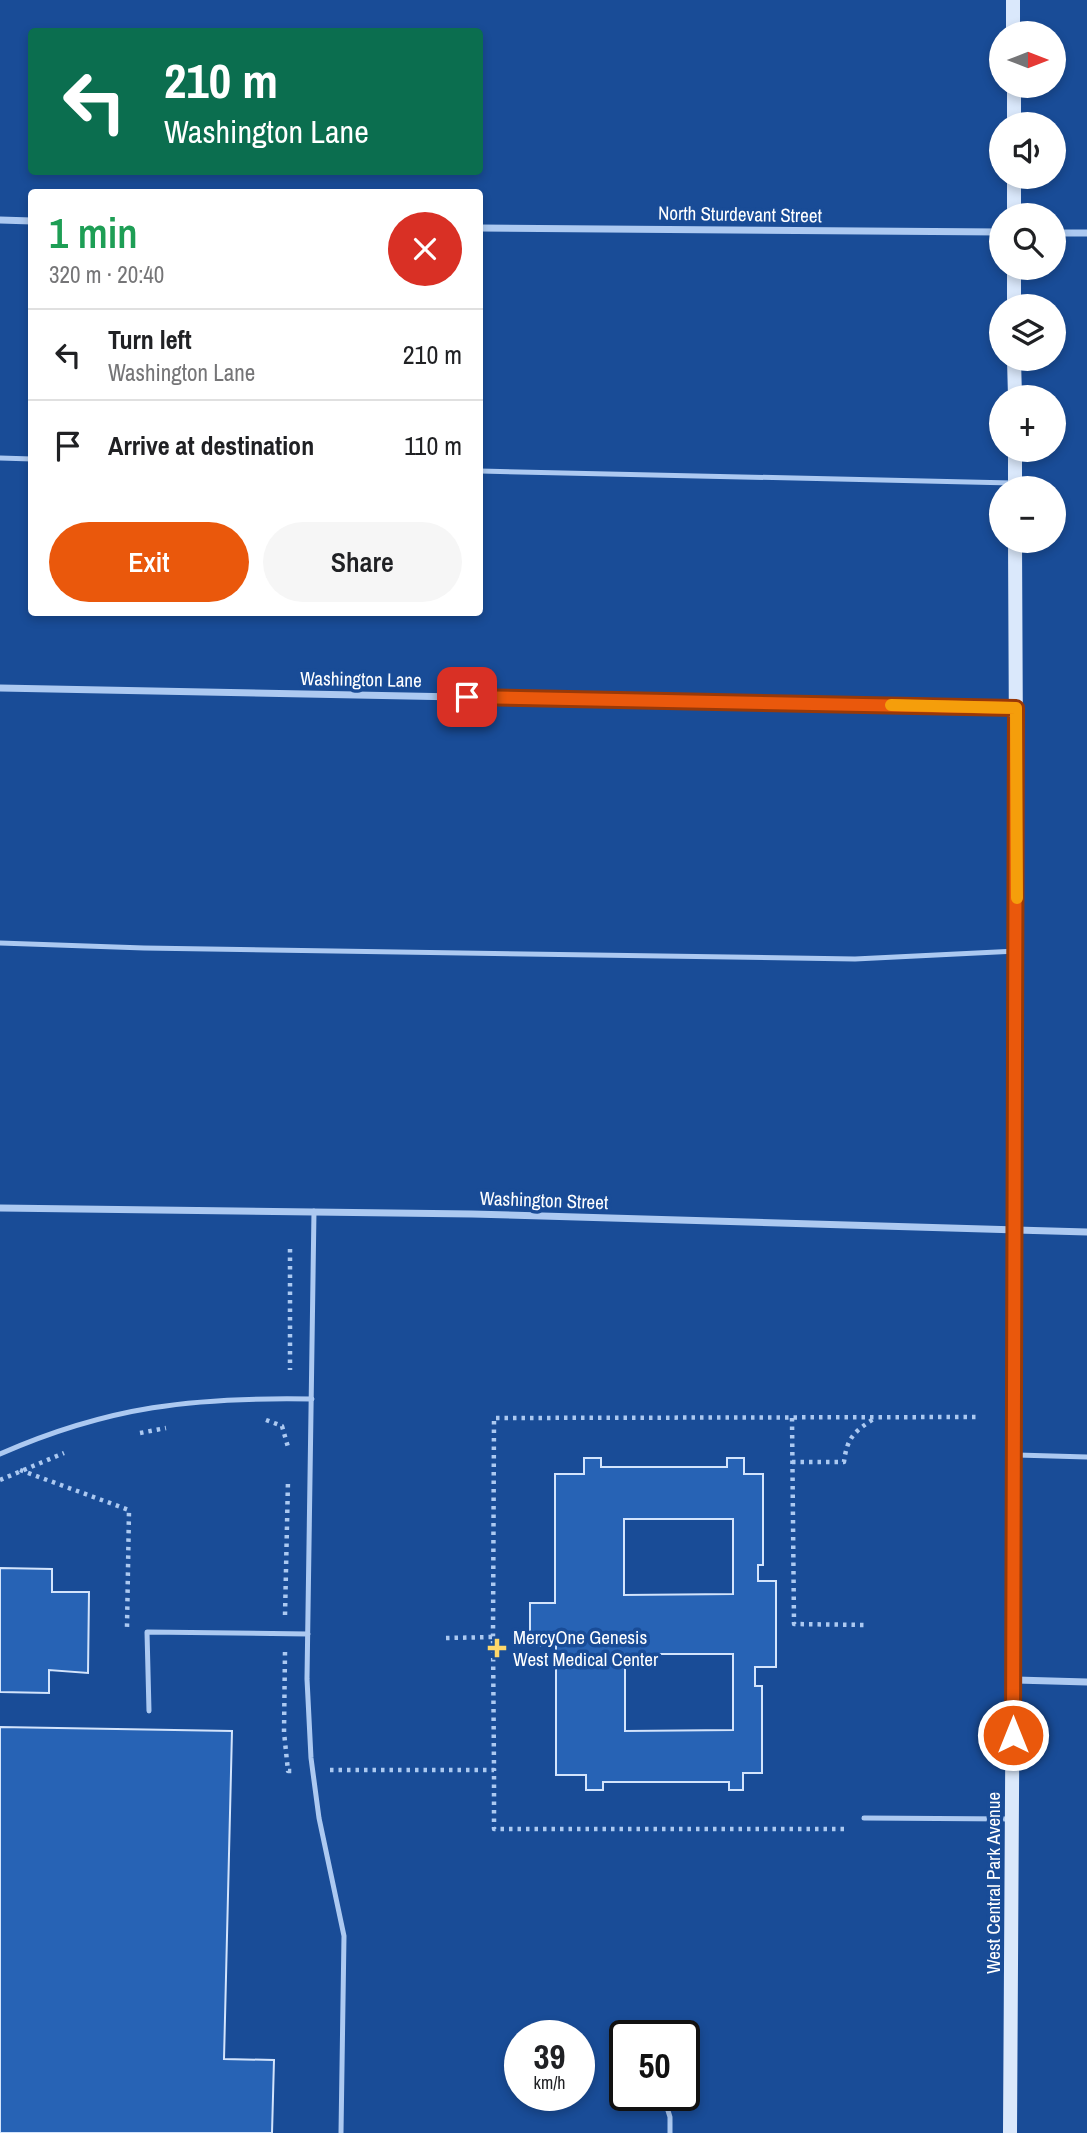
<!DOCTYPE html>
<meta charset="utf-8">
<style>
body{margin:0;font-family:"Archivo Narrow",sans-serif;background:#f6f6f6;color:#202124;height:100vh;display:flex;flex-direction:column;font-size:26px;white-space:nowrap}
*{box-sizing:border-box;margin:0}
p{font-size:23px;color:#757577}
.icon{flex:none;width:38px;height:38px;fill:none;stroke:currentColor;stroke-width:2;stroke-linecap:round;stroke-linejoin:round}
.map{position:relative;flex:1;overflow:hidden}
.details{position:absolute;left:28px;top:189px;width:455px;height:427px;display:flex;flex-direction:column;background:#fff;border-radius:7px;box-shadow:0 4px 10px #0003}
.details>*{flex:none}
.hud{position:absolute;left:28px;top:28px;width:455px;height:147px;border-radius:7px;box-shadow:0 4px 10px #0003;background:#0b6e4f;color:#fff;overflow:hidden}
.needle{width:46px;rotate:90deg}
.tools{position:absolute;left:989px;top:21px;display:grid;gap:14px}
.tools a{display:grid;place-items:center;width:77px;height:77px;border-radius:50%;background:#fff;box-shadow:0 4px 10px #0003;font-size:35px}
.speed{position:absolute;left:504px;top:2020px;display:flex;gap:14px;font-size:35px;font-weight:700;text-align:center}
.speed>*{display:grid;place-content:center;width:91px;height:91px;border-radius:50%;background:#fff;box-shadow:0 4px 10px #0003;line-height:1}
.speed small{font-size:18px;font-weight:400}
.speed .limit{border:4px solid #111;border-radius:10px;background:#fff;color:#111}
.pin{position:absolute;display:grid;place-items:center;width:60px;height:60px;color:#fff;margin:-30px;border-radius:14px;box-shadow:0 4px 10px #0006}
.me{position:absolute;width:77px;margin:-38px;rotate:0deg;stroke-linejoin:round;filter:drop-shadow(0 0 5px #0008)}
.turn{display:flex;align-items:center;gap:24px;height:147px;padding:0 21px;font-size:32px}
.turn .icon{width:91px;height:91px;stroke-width:2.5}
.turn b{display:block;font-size:49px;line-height:60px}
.round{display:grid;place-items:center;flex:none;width:74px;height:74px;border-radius:37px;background:#f6f6f6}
.head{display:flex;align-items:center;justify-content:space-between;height:119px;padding:0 21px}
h1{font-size:42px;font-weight:600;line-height:52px;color:#1e9e55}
.cta{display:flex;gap:14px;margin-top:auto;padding:14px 21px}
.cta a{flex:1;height:80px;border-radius:42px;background:#ea580c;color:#fff;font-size:28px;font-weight:600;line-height:80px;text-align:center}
.cta a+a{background:#f6f6f6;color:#202124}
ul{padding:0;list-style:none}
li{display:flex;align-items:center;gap:21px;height:91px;padding:0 21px;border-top:2px solid #e0e0e0}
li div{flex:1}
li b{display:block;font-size:26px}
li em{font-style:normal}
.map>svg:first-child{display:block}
</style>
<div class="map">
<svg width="1087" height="2133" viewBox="0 0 1087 2133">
<rect width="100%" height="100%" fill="#194c97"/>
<!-- building -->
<g fill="#2763b5" stroke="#d3e4fc" stroke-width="2" fill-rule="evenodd">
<path d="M 584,1458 L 601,1458 L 601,1467 L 727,1467 L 727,1458 L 744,1458 L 744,1474 L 763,1474 L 763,1565 L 758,1565 L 758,1581 L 776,1581 L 776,1667 L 755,1667 L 755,1686 L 762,1686 L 762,1773 L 743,1773 L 743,1790 L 729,1790 L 729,1782 L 603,1782 L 603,1790 L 586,1790 L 586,1775 L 556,1775 L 556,1646 L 530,1646 L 530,1603 L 555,1603 L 555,1474 L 584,1474 ZM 624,1519 L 733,1519 L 733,1594 L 624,1595 ZM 625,1654 L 733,1654 L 733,1730 L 625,1731 Z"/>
<path d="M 0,1568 L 52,1569 L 52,1592 L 89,1592 L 88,1673 L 49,1670 L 49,1693 L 0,1692 Z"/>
<path d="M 0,1727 L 232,1731 L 224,2059 L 274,2060 L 272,2133 L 0,2133 Z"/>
</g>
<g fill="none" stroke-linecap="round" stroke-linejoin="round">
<!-- path -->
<g stroke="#acc9f1" stroke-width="4.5" stroke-dasharray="3.5 5" stroke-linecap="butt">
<path d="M 290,1249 L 290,1370"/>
<path d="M 792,1418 L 794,1624 L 865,1625"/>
<path d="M 266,1420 L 282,1426 L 288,1447"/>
<path d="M 140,1433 L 166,1428"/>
<path d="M 792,1462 L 844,1462 C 847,1437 855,1431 875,1418"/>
<path d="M 20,1470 L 129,1510 L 127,1627"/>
<path d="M 0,1480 L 64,1453"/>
<path d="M 285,1615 L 288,1480"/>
<path d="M 493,1637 L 494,1418 L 979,1417"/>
<path d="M 446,1638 L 493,1637 L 494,1770"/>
<path d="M 285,1652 L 284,1732 L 288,1771 L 296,1771"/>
<path d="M 330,1770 L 494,1770 L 494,1829 L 849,1829"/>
</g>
<!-- lane -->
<g stroke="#acc9f1" stroke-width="5">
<path d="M 0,458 L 32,459"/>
<path d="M 480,471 L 1012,483"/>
<path d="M 0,943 L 144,948 L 855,959 L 1017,951"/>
<path d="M 314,1211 L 307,1679 L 311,1758 L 319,1818 L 344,1936 L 341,2133"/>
<path d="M 0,1454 C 109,1406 194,1397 312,1399"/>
<path d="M 1017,1455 L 1087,1457"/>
<path d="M 149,1711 L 147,1632 L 308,1634"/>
<path d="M 864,1818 L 1010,1819"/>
<path d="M 663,2095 L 670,2117 L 670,2133"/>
</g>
<!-- street -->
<g stroke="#acc9f1" stroke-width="7">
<path d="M 0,220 L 32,221"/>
<path d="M 480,228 L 1001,232"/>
<path d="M 1054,233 L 1087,233"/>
<path d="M 0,688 L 1016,708"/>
<path d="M 0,1208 L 472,1214 L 1087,1232"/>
<path d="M 1013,1680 L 1087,1682"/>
</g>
<!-- secondary -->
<g stroke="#dae8fb" stroke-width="14">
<path d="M 1013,0 L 1013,33"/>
<path d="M 1014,86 L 1014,124"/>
<path d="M 1014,177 L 1014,215"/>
<path d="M 1014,268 L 1014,306"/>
<path d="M 1014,359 L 1015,397"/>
<path d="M 1015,450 L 1015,488"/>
<path d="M 1010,2133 L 1017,951 L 1015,541"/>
</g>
</g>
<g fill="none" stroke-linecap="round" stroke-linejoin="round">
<defs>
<path id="route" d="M 467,697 L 1016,708 L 1013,1735"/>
</defs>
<!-- route casing -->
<use href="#route" stroke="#983908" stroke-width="18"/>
<!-- route -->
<use href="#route" stroke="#ea580c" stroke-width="12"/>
<!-- slow -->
<path stroke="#f59e0b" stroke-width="12" d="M 891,705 L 1016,708 L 1017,898"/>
</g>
<!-- markers -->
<path fill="#ffd86b" stroke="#194c97" stroke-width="2.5" d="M493.5 1637.5h7v7h7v7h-7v7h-7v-7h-7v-7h7z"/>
<g text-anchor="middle" stroke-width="7" stroke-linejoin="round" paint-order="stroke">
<!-- street labels -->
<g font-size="19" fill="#fff" stroke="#194c97">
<text transform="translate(740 214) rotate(1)" y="7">North Sturdevant Street</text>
<text transform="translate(361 679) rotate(1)" y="7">Washington Lane</text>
<text transform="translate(544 1200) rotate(2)" y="7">Washington Street</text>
<text transform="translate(993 1883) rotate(-90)" y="7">West Central Park Avenue</text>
</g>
<!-- poi labels -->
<g font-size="19" fill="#fff" stroke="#194c97" text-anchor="start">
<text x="513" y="1644">MercyOne Genesis<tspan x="513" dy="22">West Medical Center</tspan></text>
</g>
</g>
</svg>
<div class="tools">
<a><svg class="needle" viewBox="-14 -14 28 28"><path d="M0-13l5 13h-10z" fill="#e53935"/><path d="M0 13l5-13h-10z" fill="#757577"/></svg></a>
<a><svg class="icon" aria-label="sound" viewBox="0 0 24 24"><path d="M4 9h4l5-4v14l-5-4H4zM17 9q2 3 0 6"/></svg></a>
<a><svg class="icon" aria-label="search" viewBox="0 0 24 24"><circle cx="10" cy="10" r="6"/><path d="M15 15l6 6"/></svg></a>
<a><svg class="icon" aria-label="layers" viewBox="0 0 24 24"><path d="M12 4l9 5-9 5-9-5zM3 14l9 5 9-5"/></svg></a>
<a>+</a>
<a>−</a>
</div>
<div class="speed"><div>39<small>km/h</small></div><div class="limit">50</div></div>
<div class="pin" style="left:467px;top:697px;background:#d93025"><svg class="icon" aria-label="arrive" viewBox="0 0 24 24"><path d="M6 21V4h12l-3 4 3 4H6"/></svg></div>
<svg class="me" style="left:1013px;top:1735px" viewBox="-20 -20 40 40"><circle r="17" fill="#ea580c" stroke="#fff" stroke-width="3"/><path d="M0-11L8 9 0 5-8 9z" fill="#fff"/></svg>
<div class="hud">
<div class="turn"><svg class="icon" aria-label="left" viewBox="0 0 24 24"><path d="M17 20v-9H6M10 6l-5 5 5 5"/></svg><div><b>210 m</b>Washington Lane</div></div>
</div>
<section class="details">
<div class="head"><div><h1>1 min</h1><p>320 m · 20:40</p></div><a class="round" style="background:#d93025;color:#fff"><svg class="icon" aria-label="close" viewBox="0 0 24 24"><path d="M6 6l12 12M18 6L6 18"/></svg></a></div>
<ul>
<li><svg class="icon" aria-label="left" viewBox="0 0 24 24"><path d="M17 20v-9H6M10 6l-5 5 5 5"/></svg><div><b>Turn left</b><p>Washington Lane</p></div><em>210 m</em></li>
<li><svg class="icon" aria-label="arrive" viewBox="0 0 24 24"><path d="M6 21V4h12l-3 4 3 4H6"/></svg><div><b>Arrive at destination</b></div><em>110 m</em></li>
</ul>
<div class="cta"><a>Exit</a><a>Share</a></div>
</section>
</div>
